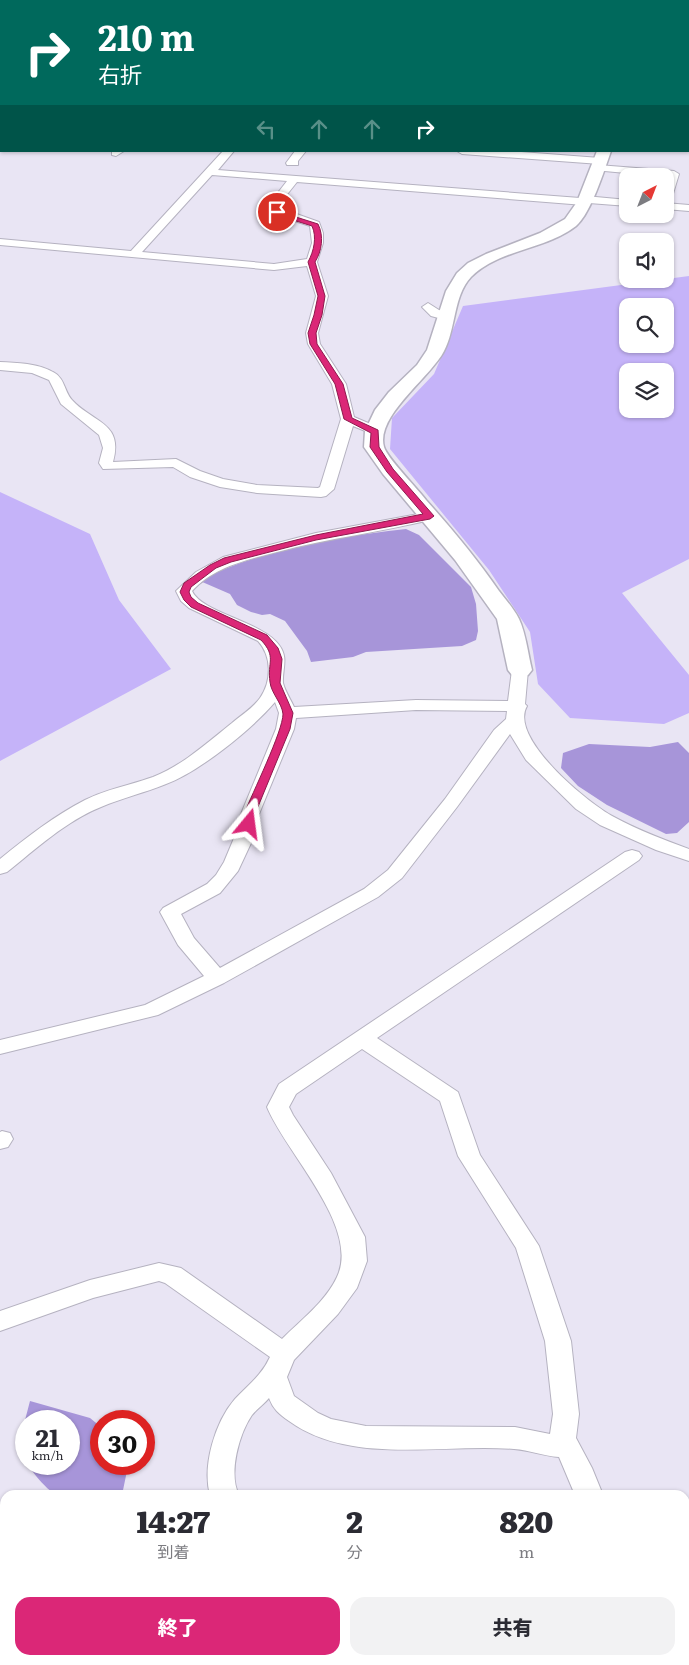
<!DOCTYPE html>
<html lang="ja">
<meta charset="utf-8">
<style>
body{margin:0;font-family:Literata,"Noto Sans JP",serif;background:#f2f2f3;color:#2b2b33;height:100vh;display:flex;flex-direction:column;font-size:19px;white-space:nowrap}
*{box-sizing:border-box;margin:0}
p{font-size:16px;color:#7c7c81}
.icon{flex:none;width:28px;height:28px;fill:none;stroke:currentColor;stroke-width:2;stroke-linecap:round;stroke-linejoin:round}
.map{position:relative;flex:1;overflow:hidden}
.drawer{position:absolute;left:0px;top:1490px;width:690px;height:175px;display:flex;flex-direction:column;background:#fff;border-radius:15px 15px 0 0;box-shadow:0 1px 4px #0004}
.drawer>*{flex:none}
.top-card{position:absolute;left:0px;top:0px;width:690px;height:152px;box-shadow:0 1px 4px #0004;background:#00695c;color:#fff;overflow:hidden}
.needle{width:32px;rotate:42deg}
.buttons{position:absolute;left:619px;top:168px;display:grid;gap:10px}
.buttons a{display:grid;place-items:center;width:55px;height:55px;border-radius:10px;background:#fff;box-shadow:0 1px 4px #0004;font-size:25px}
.speed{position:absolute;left:15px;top:1410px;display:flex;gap:10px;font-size:25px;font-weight:700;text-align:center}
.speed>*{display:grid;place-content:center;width:65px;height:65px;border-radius:50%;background:#fff;box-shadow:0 1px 4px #0004;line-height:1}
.speed small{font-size:12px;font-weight:400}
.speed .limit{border:8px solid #d22;background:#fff;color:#111}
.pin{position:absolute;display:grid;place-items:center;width:42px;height:42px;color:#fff;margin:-21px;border:2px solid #fff;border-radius:50%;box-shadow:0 1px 5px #0007}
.me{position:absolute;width:55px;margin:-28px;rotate:16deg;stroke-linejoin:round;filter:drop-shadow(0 0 4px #0008)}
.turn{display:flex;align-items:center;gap:18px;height:105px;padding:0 15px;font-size:22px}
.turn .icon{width:65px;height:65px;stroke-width:2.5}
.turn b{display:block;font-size:35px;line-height:42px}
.lanes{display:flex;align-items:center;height:48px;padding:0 15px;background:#0003;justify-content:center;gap:25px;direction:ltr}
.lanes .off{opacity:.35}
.eta{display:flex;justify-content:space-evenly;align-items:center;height:85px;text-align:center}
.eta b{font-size:30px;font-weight:800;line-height:35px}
.action{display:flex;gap:10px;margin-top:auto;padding:10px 15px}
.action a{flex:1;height:58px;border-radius:15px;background:#db2777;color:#fff;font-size:20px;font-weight:800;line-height:58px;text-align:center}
.action a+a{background:#f2f2f3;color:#2b2b33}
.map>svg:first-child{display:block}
</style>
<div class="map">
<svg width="689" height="1665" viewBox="0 0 689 1665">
<rect width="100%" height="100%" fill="#e9e5f4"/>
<!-- green -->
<g fill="#c5b3f9" fill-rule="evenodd">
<path d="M 689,276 L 689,559 L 622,593 L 689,675 L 689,713 L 664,724 L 570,718 L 538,684 L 530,632 L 489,570 L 390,449 L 392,418 L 434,374 L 463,306 ZM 628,306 L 665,306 L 665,344 L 628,344 ZM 628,371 L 665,371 L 665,409 L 628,409 Z"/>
<path d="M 0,492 L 90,534 L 119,600 L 171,669 L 0,761 Z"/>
<path d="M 95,1660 L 382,1660 L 379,1665 L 92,1665 Z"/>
</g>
<!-- water -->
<g fill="#a795d9">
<path d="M 406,529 L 419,535 L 471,587 L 476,604 L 478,631 L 476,640 L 462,646 L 366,652 L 353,657 L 311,662 L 307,651 L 285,621 L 270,614 L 262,615 L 251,612 L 237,605 L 230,594 L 200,581 C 256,550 342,536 406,529 Z"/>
<path d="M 678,742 L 689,753 L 689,822 L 677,833 L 666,834 L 607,805 L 578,786 L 561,768 L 563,753 L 589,744 L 650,747 Z"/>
<path d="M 30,1401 L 90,1418 L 101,1427 L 101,1464 L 127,1464 L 128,1466 L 122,1495 C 101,1495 74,1499 54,1493 C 47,1490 31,1471 28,1464 L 69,1464 L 69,1421 L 26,1421 L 26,1460 L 19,1443 Z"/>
</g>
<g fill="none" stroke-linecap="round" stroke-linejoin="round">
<!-- river -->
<path stroke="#a795d9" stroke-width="30" d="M 89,1 L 95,0"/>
<defs>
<g id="street">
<rect x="0" y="9" width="1" height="4"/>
<path d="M 112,151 L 124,151 L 116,156 L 112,155 Z"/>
<path d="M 223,151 L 234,151 L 218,170 L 580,198 L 585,196 L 628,200 L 628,206 L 589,203 L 584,205 L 297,182 L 277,207 L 319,222 L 323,233 L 323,243 L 317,262 L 328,296 L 318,333 L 320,344 L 346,384 L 354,417 L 380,428 L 382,431 L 375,435 L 353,426 L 334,489 L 326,496 L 321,497 L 257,493 L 220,487 L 190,477 L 173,467 L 103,469 L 99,463 L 103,448 L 99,435 L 61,404 L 49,380 L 32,373 L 0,370 L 0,362 C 18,363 37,363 53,372 C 65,378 64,391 72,400 C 93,423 124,422 113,462 L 176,459 L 200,471 L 223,479 L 257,485 L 318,488 L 320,487 L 341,419 L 332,384 L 308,344 L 306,333 L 316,296 L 307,266 L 274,270 L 0,245 L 0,239 L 131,251 ZM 212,175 L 287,181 L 266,208 L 273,214 L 310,226 L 312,243 L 307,259 L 274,264 L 142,252 Z"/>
<path d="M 295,151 L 306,151 L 298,161 L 298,165 L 287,165 L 286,163 Z"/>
<path d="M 457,151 L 507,151 L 600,158 L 605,161 L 600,164 L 462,154 Z"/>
<path d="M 598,165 L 674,171 L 679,174 L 672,197 L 667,200 L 665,200 L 665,186 L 668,177 L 594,170 L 593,168 Z"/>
<path d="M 665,203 L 689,205 L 689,211 L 665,209 Z"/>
<path d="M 428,303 L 439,310 L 450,313 L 452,316 L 446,320 L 431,316 L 422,307 Z"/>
<path d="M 429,512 L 434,513 L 436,516 L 434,519 C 382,532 329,538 277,552 C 246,560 214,567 192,591 C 202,613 261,621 279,645 C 289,658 282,669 283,683 C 285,691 291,700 294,707 L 416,700 L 508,701 L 512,670 L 514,666 L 526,666 L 528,670 L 525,704 L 527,706 C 508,738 589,804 614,817 C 638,830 664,840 689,849 L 689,861 L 656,850 L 600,825 L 576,809 L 526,760 L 510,734 L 457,807 L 402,878 L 378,897 L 224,983 L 158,1015 L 0,1054 L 0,1040 L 145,1005 L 204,976 L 178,945 L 160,912 L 163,908 L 207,884 L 216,875 L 224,862 L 237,831 L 241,814 L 276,729 L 279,713 L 275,702 C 252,729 199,772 166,784 C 144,793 122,798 101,807 C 66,821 36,849 7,872 L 0,874 L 0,859 C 27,837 54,816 85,800 C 106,789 131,785 153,777 C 183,765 207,743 232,723 C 241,715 253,708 260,698 C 272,681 272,656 258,641 L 189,608 L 181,601 L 176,591 L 196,572 L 223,557 L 316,533 ZM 416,710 L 507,711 L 506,719 L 494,730 L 445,799 L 388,870 L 364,889 L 220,968 L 194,938 L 181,914 L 220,893 L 238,871 L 252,841 L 259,814 L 294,729 L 296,718 Z"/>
<path d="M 632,850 L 639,852 L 642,856 L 639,860 L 377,1038 L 458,1092 L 480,1155 L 539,1246 L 571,1341 L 579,1414 L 576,1438 L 592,1468 L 603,1495 L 575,1495 L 559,1457 C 543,1456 529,1450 514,1449 C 442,1443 351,1466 289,1421 C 279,1414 273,1409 269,1398 C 264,1404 257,1409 252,1415 C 239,1434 228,1474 239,1495 L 210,1495 C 202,1466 215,1422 235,1399 C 248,1385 262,1375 270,1357 L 165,1283 L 159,1281 L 93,1298 L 0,1331 L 0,1311 L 90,1280 L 159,1263 L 181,1268 L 282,1339 C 301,1320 326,1301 337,1277 C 361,1227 285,1152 267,1107 L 279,1084 L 625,852 ZM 362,1049 L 440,1101 L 458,1156 L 516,1248 L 545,1341 L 553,1414 L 550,1434 L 515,1427 L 366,1426 L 331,1419 L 318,1413 L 294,1396 L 287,1377 L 294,1360 L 338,1314 L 357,1288 L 367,1261 L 365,1237 L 331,1173 L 293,1115 L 289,1107 L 296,1094 Z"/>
<path d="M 2,1131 L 10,1133 L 13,1139 L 8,1147 L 0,1149 L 0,1132 Z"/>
<path d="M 288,1660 L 318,1660 L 316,1665 L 286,1665 Z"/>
<path d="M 485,1660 L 517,1660 L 514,1665 L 482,1665 Z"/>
<path d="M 555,1660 L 585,1660 L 583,1665 L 553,1665 Z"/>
</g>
<path id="secondary" d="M 597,151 L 611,151 C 604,171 591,213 576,226 C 545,250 499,249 471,277 C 453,296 456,329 444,351 C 431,377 375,416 384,447 C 387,458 418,489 426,500 C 452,529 477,559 499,591 C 506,600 514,609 519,619 C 526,634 528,654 532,670 L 528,675 L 520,677 L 512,675 L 508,670 L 497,619 L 455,560 L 383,474 L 364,447 L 365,431 L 375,410 L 389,392 L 417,365 L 427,350 L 446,291 L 457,273 L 468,263 L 486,254 L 540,233 L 565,219 L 577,202 Z"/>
<rect id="primary" x="0" y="69" width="1" height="8"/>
</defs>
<!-- street casing -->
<use href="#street" stroke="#b5b2c0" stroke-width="2"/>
<!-- secondary casing -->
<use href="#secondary" stroke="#b5b2c0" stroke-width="3"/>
<!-- primary casing -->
<use href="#primary" stroke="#cccccd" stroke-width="2"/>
<!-- street -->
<use href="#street" fill="#fff" fill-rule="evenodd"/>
<!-- secondary -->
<use href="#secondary" fill="#fff" fill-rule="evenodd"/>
<!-- primary -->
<use href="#primary" fill="#d8cafe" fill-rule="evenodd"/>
</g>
<!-- route -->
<path fill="#db2777" stroke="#8e194d" d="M 277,211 L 318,224 C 324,236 322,251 315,262 L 325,296 L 322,315 L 316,333 L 317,344 L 343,384 L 352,418 L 378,430 L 379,447 L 393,469 L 434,516 L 430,519 L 316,540 L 231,562 L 216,568 L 191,587 L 189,592 L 191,597 L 198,603 L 267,635 L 278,648 L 282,659 L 280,683 L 293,713 L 290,729 L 255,814 L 255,824 L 249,827 L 243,824 L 244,814 C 252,794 283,731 283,714 C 282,703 271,693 270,682 C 267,662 277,657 261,640 L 191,607 L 184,600 L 180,592 L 184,583 L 210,565 L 224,558 L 316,535 L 423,514 L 387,472 L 370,447 L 371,433 L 344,419 L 335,384 L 310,344 L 308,333 L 314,315 L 318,296 L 308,262 C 314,251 317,237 312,226 L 274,214 L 273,212 Z"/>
</svg>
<div class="buttons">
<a><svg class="needle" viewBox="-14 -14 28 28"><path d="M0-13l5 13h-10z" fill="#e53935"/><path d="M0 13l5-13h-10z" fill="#7c7c81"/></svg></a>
<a><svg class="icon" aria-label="sound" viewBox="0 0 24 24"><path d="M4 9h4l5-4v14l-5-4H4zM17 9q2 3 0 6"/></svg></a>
<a><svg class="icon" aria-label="search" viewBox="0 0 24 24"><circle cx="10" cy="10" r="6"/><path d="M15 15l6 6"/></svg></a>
<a><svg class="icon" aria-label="layers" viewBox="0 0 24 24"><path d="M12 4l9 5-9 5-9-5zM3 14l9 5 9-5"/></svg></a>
</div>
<div class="speed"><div>21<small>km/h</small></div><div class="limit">30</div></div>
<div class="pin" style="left:277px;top:212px;background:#d93025"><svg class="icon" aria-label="arrive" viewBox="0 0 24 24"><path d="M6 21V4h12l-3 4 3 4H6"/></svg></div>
<svg class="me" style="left:249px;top:824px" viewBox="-20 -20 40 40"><path d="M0-17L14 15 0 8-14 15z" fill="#db2777" stroke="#fff" stroke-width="4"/></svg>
<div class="top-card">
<div class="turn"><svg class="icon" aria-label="right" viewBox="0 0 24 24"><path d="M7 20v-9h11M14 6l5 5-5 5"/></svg><div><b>210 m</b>右折</div></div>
<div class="lanes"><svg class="icon off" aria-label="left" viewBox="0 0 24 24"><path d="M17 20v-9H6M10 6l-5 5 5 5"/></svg><svg class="icon off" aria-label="ahead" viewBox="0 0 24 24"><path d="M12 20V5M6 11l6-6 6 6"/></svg><svg class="icon off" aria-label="ahead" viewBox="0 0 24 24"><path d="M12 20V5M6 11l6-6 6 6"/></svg><svg class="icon" aria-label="right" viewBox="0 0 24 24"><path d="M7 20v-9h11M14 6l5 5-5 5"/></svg></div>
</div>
<section class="drawer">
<div class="eta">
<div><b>14:27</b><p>到着</p></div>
<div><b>2</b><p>分</p></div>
<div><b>820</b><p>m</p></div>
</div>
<div class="action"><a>終了</a><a>共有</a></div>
</section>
</div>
